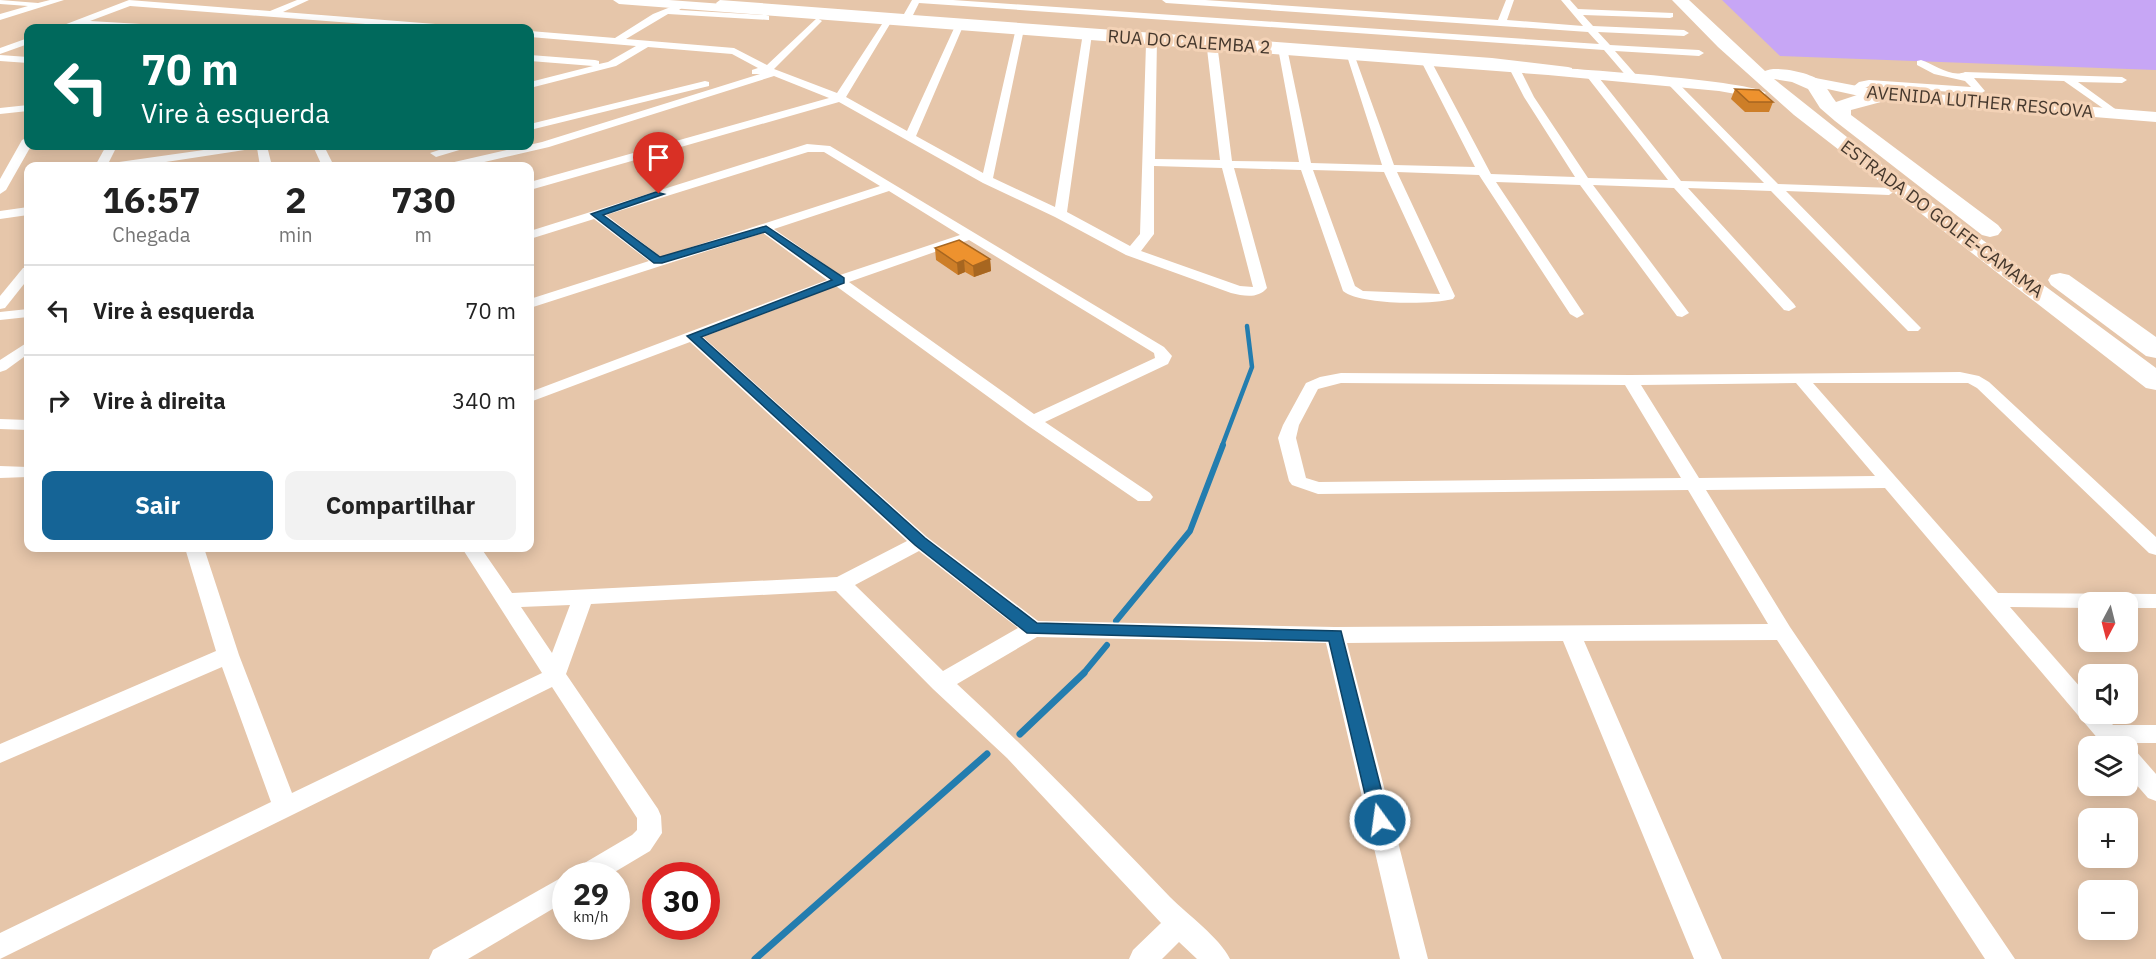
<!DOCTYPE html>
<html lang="pt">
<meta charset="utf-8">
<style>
body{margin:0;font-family:"IBM Plex Sans",sans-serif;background:#f2f2f2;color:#222;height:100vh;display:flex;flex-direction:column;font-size:22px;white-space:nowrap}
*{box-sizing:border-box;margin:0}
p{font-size:20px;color:#767676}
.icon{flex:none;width:33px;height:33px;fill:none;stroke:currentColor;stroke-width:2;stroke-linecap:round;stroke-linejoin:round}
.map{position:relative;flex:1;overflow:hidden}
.drawer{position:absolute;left:24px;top:162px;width:510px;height:390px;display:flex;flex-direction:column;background:#fff;border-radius:12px;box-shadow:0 3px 15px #0003}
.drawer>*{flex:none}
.top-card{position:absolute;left:24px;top:24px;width:510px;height:126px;border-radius:12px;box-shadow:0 3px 15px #0003;background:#00695c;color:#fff;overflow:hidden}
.needle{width:39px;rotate:187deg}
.tools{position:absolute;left:2078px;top:592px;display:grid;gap:12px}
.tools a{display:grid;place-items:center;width:60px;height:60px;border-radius:12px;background:#fff;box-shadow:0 3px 15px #0003;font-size:30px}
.speed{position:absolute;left:552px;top:862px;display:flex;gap:12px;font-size:30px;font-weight:700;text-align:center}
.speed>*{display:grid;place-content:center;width:78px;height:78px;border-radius:50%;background:#fff;box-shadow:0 3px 15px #0003;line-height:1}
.speed small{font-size:15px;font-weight:400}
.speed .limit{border:9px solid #d22;background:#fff;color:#111}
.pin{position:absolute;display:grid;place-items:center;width:51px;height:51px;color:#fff;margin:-62px -26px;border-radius:50% 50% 50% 0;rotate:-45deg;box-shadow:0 0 6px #0007}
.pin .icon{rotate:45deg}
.me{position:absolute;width:66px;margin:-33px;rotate:346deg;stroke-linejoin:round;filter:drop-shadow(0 0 4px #0008)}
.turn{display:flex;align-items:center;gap:21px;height:126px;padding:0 18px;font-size:27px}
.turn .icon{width:78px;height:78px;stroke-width:2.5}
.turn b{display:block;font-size:42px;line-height:51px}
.eta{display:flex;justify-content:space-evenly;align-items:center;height:102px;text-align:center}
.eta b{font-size:36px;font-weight:800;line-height:42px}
.primary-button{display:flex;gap:12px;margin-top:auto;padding:12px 18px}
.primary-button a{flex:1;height:69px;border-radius:12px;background:#156496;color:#fff;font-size:24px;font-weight:800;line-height:69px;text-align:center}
.primary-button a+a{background:#f2f2f2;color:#222}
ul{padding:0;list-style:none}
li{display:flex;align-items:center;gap:18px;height:90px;padding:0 18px;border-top:2px solid #e0e0e0}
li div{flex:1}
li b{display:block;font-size:22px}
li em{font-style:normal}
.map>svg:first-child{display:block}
</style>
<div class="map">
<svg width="2156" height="959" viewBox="0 0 2156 959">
<rect width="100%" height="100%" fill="#e6c6aa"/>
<!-- green -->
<path fill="#c7a6f5" d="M 1722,0 L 2156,0 L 2156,70 L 1780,56 Z"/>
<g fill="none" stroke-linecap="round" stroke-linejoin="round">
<!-- stream-far2 -->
<path stroke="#237daf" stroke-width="4.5" d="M 1222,446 L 1252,367 L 1247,326"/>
<!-- stream-far1 -->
<g stroke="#237daf" stroke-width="6">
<path d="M 1116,621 L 1190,531 L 1223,445"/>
<path d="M 1083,674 L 1107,645"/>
</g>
<!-- stream -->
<g stroke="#237daf" stroke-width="7">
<path d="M 1020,734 L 1084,673"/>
<path d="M 755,959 L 987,754"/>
</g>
<!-- street -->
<g fill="#fff" fill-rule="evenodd">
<path d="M 0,0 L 38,3 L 50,0 L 64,0 L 0,20 L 0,14 L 28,6 L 0,4 Z"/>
<path d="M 129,0 L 270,11 L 297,0 L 309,0 L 283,12 L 448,25 L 453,28 L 418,28 L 130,6 L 90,21 L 158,25 L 162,28 L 124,28 L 81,24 L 68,28 L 56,28 Z"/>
<path d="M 720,0 L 904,14 L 912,0 L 953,0 L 1599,44 L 1588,32 L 1166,3 L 1162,0 L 1205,0 L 1498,20 L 1506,0 L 1514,0 L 1507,20 L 1583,26 L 1561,0 L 1570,0 L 1578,9 L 1673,13 L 1673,17 L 1670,18 L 1583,15 L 1593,26 L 1684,30 L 1689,33 L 1684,36 L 1598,32 L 1610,45 L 1699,50 L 1704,53 L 1699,56 L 1615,51 L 1637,76 L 1632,79 L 1628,78 L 1604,50 L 919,3 L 913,15 L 1492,58 L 1568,67 L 1572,68 L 1572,72 L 1519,67 L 1534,97 L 1588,178 L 1668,180 L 1588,78 L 1587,76 L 1592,73 L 1596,74 L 1681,181 L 1764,183 L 1667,83 L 1676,81 L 1778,184 L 1893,188 L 1895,191 L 1889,195 L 1786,191 L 1921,328 L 1918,331 L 1908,331 L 1771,191 L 1688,188 L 1794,304 L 1796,307 L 1789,311 L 1784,310 L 1674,188 L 1593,185 L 1689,313 L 1682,317 L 1677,316 L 1580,185 L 1496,182 L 1584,314 L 1577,318 L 1570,314 L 1479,175 L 1397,172 L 1455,296 L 1453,299 C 1431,305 1360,305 1343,291 L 1301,170 L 1234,168 L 1267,288 C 1258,299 1244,296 1231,293 L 1126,255 L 1055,217 L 983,183 L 839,102 L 530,190 L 530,182 L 829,98 L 774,76 L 549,147 L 467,166 L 448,166 L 450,163 L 542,142 L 760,74 L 752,74 L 752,70 L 758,68 L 732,54 L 648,47 L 616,66 L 530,88 L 530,82 L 593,66 L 530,61 L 530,55 L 595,60 L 599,61 L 599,64 L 608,62 L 636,46 L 530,37 L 530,31 L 615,38 L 653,14 L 678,4 L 683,7 L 679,10 L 766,15 L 769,16 L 769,20 L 668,14 L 626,39 L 734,48 L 767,65 L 817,18 L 822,21 L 774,69 L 837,93 L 886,18 L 717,5 L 716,3 ZM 893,19 L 901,19 L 902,23 L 905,24 L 910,20 L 956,24 L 907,131 L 846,97 ZM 964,24 L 1016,28 L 983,173 L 916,136 ZM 1024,29 L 1083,33 L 1055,207 L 993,178 ZM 1092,34 L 1149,38 L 1146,44 L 1140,234 L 1130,246 L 1067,212 ZM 1157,39 L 1209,43 L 1207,49 L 1220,160 L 1155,159 ZM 1217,43 L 1278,48 L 1299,162 L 1232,161 ZM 1287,48 L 1351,53 L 1347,56 L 1382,165 L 1311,163 ZM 1354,54 L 1423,59 L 1421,61 L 1475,167 L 1394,165 ZM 1430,59 L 1510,66 L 1509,68 L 1524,97 L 1575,177 L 1491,174 ZM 1154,166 L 1222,168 L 1253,287 L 1240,286 L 1141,251 L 1154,234 ZM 1313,170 L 1384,172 L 1440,294 L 1363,291 L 1355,286 Z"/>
<path d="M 28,38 L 28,44 L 0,54 L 0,48 Z"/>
<path d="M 0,55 L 28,57 L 28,63 L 0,61 Z"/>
<path d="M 1921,60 C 1934,64 1951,78 1965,72 L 2122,77 L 2127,80 L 2122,83 L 2078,82 L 2118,111 L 2118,115 L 2114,116 L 2064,81 L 1974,78 L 1985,91 L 1980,94 L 1869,86 L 1853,94 L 1848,91 L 1859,82 L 1869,80 L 1971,87 L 1965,81 L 1934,74 L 1917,65 L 1917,61 Z"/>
<path d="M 705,81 L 709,82 L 709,86 L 530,130 L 530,124 Z"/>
<path d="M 28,105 L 28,111 L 0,114 L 0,108 Z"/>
<path d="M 28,137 L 28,146 L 31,146 L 6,190 L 0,194 L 0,179 L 22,140 Z"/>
<path d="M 807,144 L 830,146 L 1164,347 L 1172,356 L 1168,364 L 1045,422 L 1150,493 L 1153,497 L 1150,501 L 1138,501 L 1027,425 L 836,286 L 703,337 L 927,537 L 1038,621 L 1335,627 L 1768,624 L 1688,490 L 1318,494 L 1292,485 L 1289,481 L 1278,438 L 1283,425 L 1306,383 L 1320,377 L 1341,373 L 1630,375 L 1960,372 L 1979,376 L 1989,382 L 2156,537 L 2156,555 L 2149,553 L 1977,388 L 1968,383 L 1813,383 L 1998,593 L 2156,594 L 2156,608 L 2127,608 L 2127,603 L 2088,603 L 2088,608 L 2010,607 L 2088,696 L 2088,714 L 2104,714 L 2113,725 L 2156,725 L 2156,743 L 2129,743 L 2130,748 L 2135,750 L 2156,774 L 2156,801 L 2148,798 L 2127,774 L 2127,747 L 2105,747 L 1885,488 L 1706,490 L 1790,627 L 2015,959 L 1985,959 L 1777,640 L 1584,641 L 1722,959 L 1694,959 L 1563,641 L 1347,643 L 1428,959 L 1400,959 L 1326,643 L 1037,637 L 957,684 C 1031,752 1100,824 1170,897 C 1187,914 1220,938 1230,959 L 1197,959 L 1179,942 L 1162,959 L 1129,959 L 1133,950 L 1161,923 L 1007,758 L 933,689 L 836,591 L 591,604 L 566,674 L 658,809 L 661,816 L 662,833 L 650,851 L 608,876 L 572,876 L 576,868 L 632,835 L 637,830 L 637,818 L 552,687 L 0,959 L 0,933 L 271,802 L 222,667 L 0,763 L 0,744 L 216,651 L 185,548 L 204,548 L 239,655 L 292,793 L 542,673 L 462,548 L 481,548 L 512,593 L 837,577 L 907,541 L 690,342 L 530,402 L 530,392 L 827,280 L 763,233 L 530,308 L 530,299 L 649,261 L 594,219 L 530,239 L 530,231 ZM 808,152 L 824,152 L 880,186 L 661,257 L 606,215 ZM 889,191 L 960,235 L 840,275 L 774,229 ZM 969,240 L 1154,353 L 1155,358 L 1034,414 L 849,282 ZM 1341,383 L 1625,385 L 1681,478 L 1319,482 L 1306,478 L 1296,438 L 1299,425 L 1318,389 ZM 1796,383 L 1875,476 L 1699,478 L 1641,385 ZM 919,551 L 1018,628 L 943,671 L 855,585 ZM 570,605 L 552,653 L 521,607 Z"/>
<path d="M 106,146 L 117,146 L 107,166 L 95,166 Z"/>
<path d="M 232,146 L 267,146 L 272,166 L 260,166 L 257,148 L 140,166 L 113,166 L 119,162 Z"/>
<path d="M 313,146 L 324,146 L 334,166 L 322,166 Z"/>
<path d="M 451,146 L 468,146 L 466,148 L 436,157 L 430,153 Z"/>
<path d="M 28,207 L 28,215 L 0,219 L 0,211 Z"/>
<path d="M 28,267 L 28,279 L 5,308 L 0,309 L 0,296 L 23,268 Z"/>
<path d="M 28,309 L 28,317 L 0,320 L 0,312 Z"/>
<path d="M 28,342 L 28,354 L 6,370 L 0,372 L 0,360 Z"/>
<path d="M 0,419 L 28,420 L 28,430 L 0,429 Z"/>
<path d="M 0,466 L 28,467 L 28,477 L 0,478 Z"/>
<path d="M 566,875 L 566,901 L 468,959 L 429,959 L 433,950 Z"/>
</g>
<!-- secondary -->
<g fill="#fff" fill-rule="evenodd">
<path d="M 613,0 L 669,0 C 961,22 1254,42 1547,67 C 1577,69 1753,81 1766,93 L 1758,98 L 1719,91 L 1548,75 L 619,4 Z"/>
<path d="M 1805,76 L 1873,89 L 2156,112 L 2156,122 L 1873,99 L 1800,83 L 1798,80 Z"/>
</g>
<!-- highway -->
<g fill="#fff" fill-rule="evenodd">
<path d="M 1672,0 L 1689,0 L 1765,71 C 1776,65 1814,73 1823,83 C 1828,89 1831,96 1836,102 L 1860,94 L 1881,94 L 1883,98 L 1881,102 L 1851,110 L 1851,115 L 1998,225 L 2002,230 L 1998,235 L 1990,237 L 1982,235 L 1835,121 L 1820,108 L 1808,89 L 1792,82 L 1774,79 L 1896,176 L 2156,368 L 2156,390 L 2146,388 L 1794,115 L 1718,47 Z"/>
<path d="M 2060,273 L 2069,275 L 2156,337 L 2156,358 L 2146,356 L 2051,285 L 2048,280 L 2051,275 Z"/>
</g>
</g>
<!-- wall -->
<g fill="#cd7e28">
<path d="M 1735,89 L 1773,102 L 1769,112 L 1745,112 L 1731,99 Z"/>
<path d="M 935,248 L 990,259 L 991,271 L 974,277 L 965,272 L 958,275 L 936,260 Z"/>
</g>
<!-- shaded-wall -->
<g fill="#a76620">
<path d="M 990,259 L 991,271 L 974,277 L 973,266 Z"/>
<path d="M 964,260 L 965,272 L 958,275 L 957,263 Z"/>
</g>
<!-- building -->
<g fill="#ee922e" stroke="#a76620" stroke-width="1.5">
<path d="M 1735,89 L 1759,90 L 1773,102 L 1749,102 Z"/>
<path d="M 959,240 L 990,259 L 973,266 L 964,260 L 957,263 L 935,248 Z"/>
</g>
<!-- route -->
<path fill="#156496" stroke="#0e4162" stroke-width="1.5" d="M 656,192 L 664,194 L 603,215 L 660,257 L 766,226 L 844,278 L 844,283 L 701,337 L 925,538 L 1037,623 L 1341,631 L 1389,820 L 1387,826 L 1380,828 L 1374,826 L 1371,820 L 1329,641 L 1027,633 L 915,545 L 687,336 L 832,280 L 765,232 L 662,263 L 654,263 L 591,214 Z"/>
<g text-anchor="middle" stroke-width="6" stroke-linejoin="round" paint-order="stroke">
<!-- far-street labels -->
<g font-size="18" fill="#45382d" stroke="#f3d2b6">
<text transform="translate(1189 42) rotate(4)" y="6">RUA DO CALEMBA 2</text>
<text transform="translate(1980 102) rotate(5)" y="6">AVENIDA LUTHER RESCOVA</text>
<text transform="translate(1942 219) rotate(37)" y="6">ESTRADA DO GOLFE-CAMAMA</text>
</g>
</g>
</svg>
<div class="tools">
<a><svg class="needle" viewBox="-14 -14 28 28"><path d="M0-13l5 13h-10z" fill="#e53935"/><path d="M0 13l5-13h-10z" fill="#767676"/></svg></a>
<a><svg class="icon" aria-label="sound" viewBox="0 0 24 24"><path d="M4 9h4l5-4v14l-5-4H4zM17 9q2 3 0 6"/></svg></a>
<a><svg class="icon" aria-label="layers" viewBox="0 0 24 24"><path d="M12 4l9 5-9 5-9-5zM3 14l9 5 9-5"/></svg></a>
<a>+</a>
<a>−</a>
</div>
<div class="speed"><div>29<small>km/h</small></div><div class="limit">30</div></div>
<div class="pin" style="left:659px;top:194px;background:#d93025"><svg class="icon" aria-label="arrive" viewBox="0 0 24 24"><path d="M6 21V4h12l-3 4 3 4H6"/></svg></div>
<svg class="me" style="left:1380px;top:820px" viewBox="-20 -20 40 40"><circle r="17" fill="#156496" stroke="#fff" stroke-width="3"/><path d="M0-11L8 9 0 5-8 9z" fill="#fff"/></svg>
<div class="top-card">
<div class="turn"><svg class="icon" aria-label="left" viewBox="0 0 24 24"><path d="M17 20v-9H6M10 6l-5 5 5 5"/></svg><div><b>70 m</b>Vire à esquerda</div></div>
</div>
<section class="drawer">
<div class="eta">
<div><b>16:57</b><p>Chegada</p></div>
<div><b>2</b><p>min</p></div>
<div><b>730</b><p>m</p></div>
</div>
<ul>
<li><svg class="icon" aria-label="left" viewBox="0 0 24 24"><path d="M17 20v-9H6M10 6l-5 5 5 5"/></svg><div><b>Vire à esquerda</b></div><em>70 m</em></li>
<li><svg class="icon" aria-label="right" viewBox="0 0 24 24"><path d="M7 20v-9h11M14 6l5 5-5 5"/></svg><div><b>Vire à direita</b></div><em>340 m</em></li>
</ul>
<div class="primary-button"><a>Sair</a><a>Compartilhar</a></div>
</section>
</div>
